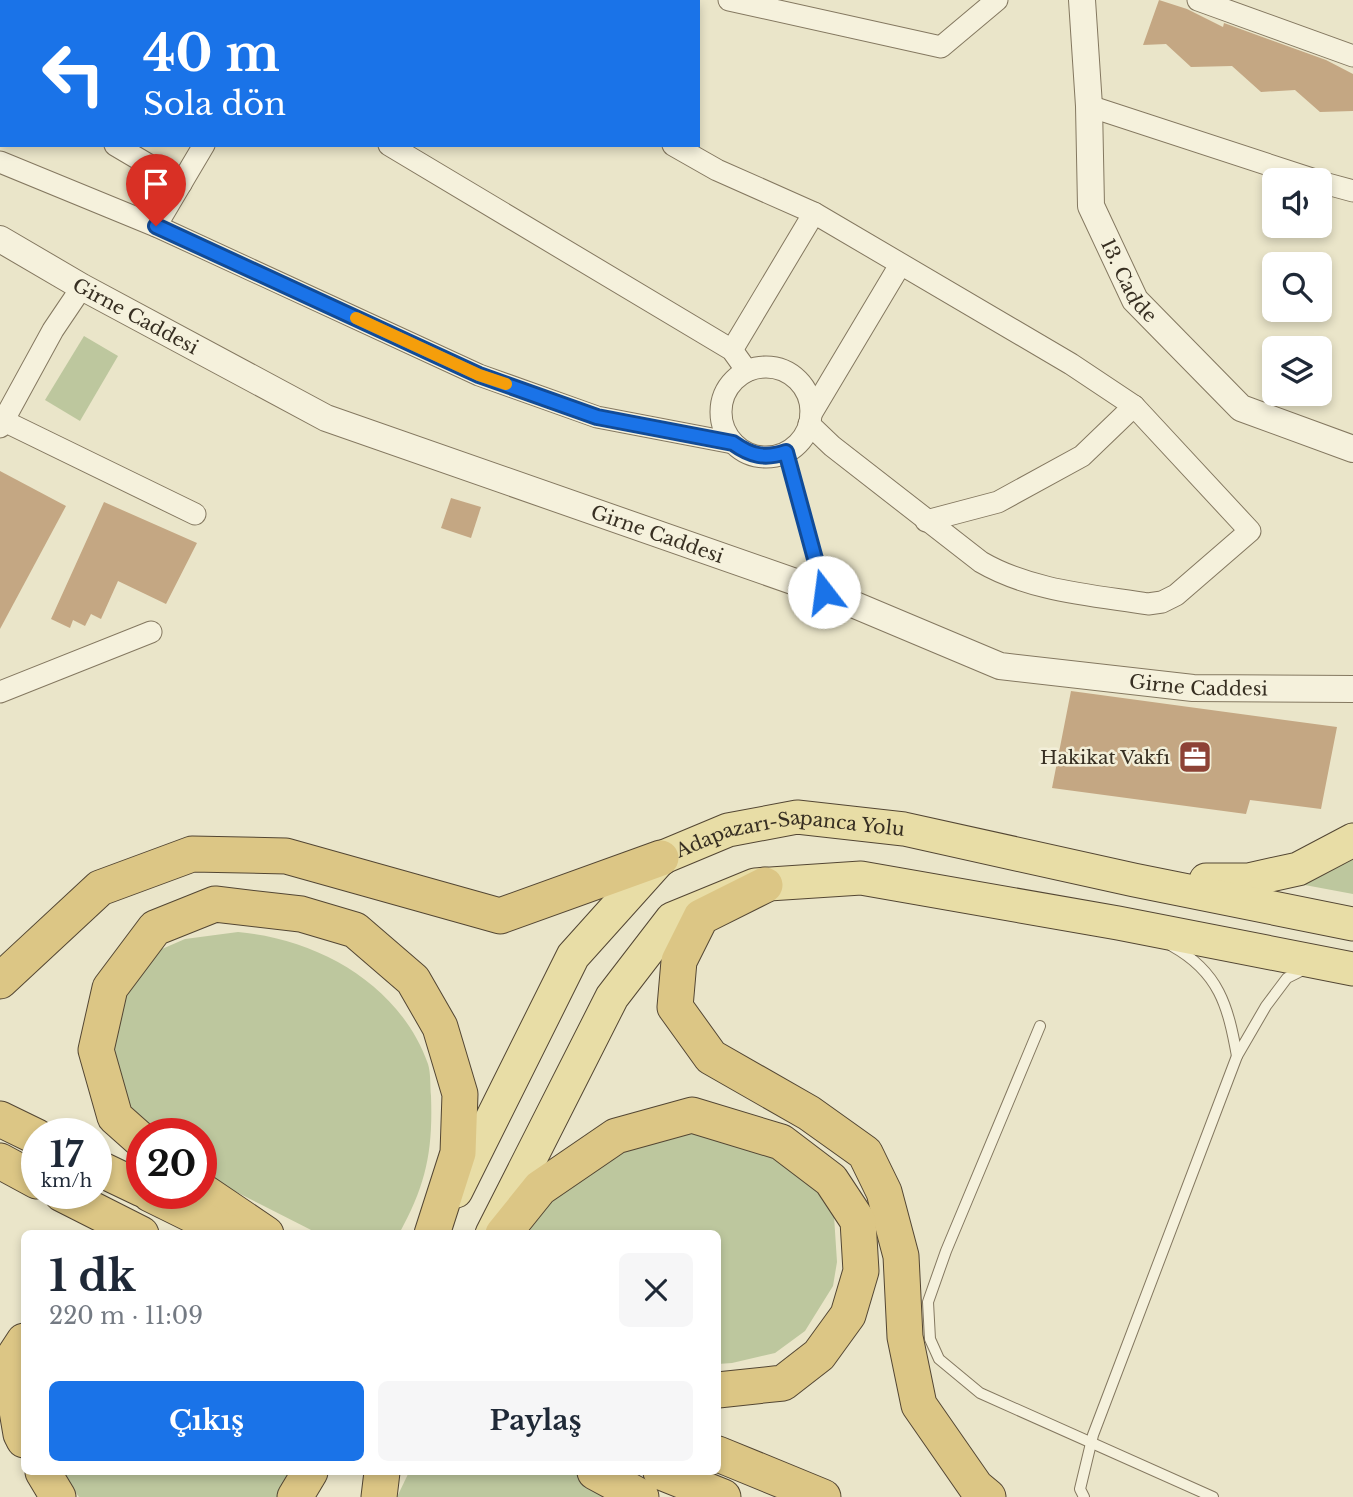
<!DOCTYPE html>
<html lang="tr">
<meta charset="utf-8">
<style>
body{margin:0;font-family:"Libre Baskerville",serif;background:#f6f6f7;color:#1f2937;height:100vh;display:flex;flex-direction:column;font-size:26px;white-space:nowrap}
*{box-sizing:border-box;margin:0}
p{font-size:23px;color:#747a83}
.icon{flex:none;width:38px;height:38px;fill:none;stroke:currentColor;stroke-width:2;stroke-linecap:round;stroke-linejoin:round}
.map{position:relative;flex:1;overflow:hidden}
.panel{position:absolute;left:21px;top:1230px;width:700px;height:245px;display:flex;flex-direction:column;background:#fff;border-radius:10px;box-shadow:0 4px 10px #0003}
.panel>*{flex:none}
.banner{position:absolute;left:0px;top:0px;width:700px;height:147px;box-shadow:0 4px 10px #0003;background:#1a73e8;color:#fff;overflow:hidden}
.fabs{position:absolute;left:1262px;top:168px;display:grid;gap:14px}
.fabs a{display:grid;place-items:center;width:70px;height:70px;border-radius:10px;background:#fff;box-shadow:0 4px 10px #0003;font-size:35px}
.speed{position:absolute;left:21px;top:1118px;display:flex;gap:14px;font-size:35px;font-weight:700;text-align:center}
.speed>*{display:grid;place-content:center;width:91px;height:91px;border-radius:50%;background:#fff;box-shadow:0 4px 10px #0003;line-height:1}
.speed small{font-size:18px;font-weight:400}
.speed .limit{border:10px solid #d22;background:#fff;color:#111}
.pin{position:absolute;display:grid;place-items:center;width:60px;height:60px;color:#fff;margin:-72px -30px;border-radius:50% 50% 50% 0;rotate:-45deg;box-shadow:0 0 7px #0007}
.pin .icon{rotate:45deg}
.me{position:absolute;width:77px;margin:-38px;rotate:345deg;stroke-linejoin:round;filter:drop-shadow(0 0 5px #0008)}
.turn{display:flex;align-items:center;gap:24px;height:147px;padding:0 28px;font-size:32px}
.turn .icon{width:91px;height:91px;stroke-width:2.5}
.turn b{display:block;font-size:49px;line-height:60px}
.round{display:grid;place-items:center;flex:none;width:74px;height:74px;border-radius:10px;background:#f6f6f7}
.head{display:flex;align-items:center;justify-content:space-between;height:119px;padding:0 28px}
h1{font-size:42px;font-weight:700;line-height:52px}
.action{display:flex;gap:14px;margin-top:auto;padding:14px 28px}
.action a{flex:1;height:80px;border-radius:10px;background:#1a73e8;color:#fff;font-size:28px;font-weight:700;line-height:80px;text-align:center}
.action a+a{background:#f6f6f7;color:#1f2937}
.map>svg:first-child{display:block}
</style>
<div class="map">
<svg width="1353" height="1497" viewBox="0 0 1353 1497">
<rect width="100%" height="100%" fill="#eae5c9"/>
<!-- green -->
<g fill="#bdc79e">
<path d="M 84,336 L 118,356 L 80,421 L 45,400 Z"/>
<path d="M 1353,846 L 1353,894 L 1278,880 Z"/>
<path d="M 238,932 C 319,939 400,985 428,1064 C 431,1074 430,1086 431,1096 C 433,1152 426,1185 399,1234 L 319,1234 L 201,1174 L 201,1134 L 142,1134 L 93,1055 L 148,955 L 185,939 Z"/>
<path d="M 676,1126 L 763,1145 L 818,1187 L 834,1216 L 837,1262 L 833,1286 L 805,1331 L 775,1353 L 732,1363 L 718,1364 L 718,1234 L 518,1234 L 555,1185 Z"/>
<path d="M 60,1472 L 293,1472 L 277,1497 L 79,1497 Z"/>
<path d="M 409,1472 L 574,1472 L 621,1497 L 397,1497 Z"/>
</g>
<!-- building -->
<g fill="#c4a783">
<path d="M 1159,0 L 1187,9 L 1223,27 L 1224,23 L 1326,60 L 1353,74 L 1353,111 L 1320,112 L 1295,90 L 1261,92 L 1232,66 L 1191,67 L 1166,44 L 1143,45 Z"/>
<path d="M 0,471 L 66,506 L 0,629 Z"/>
<path d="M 451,498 L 481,507 L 471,538 L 441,528 Z"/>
<path d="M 104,502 L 197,543 L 166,604 L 118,581 L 101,619 L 91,614 L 85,626 L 73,620 L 70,628 L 51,619 Z"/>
<path d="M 1071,691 L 1337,727 L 1321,809 L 1250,800 L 1246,814 L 1052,788 Z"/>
</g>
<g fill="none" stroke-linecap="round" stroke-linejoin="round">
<defs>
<g id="service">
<path d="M 786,452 L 823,589"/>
<path d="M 1172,946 C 1219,972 1228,1006 1237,1056"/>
<path d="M 1040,1026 L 946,1251 L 928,1302 L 930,1339 L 939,1359 L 980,1393 L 1213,1497"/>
<path d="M 1084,1497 L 1080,1489 L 1093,1435 L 1237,1056 L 1266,1006 L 1287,978 L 1307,968"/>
</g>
<g id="minor">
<path d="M 133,0 L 136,2"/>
<path d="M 383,0 L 390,2"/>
<path d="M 729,0 L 941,47 L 997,0"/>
<path d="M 1198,0 L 1353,56"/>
<path d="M 291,2 L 292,0"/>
<path d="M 0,77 L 2,78"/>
<path d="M 1089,106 L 1315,180"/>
<path d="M 115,145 L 181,184"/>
<path d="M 389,145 L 732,350 L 747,371"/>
<path d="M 673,145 L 717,170 L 814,213 L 1071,364 L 1134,406 L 1250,531 L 1176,595 L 1162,602 L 1148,604 C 1091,595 1031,591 981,562 L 832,446 L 809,424"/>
<path d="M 0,162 L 156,226 L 479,375 L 597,417 L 733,443"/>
<path d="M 1320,182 L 1353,191"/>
<path d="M 156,226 L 204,145"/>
<path d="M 732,350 L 814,213"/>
<circle cx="766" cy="412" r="45"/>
<path d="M 811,414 L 900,265"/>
<path d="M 4,421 L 195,514"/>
<path d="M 0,427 L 53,330 L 82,287"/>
<path d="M 926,521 L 998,502 L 1082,456 L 1134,406"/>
<path d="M 0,692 L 151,632"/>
</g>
<g id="tertiary">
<path id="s1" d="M 1082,0 L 1089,106 L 1091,206 L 1135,300 L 1241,408 L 1353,449"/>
<path id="s2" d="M 0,239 L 82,287 L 326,418 L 824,592 L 1000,666 L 1193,688 L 1353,689"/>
</g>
<g id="primary">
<path d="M 1206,880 L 1248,880 L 1298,869 L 1353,840"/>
<path id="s3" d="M 456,1191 L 573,956 L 661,858 L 728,830 L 797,817 L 904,829 L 1134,880 L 1353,924"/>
<path d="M 492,1234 L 612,997 L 672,919 L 755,885 L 861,878 L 1118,923 L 1353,969"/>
</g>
<g id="trunk">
<path d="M 765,885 L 701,917 L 679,961 L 675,1007 L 711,1057 L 809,1113 L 865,1153 L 884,1192 L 901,1256 L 905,1337 L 919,1405 L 976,1487 L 988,1497"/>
<path d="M 0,981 L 100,888 L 192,854 L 286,856 L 500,916 L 661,858"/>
<path d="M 0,1119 L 37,1137"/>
<path d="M 142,1141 L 115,1117 L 96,1050 L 110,988 L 155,928 L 215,904 L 301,914 L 355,930 L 413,980 L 440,1027 L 460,1094 L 458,1153 L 432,1234"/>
<path d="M 0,1161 L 37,1181"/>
<path d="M 96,1167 L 142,1189"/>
<path d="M 201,1190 L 266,1234"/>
<path d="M 62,1194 L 141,1234"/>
<path d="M 150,1194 L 231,1234"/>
<path d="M 503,1234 L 540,1188 L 616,1136 L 692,1115 L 781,1142 L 831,1180 L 858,1221 L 861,1271 L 848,1315 L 819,1355 L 783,1383 L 718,1390"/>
<path d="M 24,1341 L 9,1364 L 21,1434 L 24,1440"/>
<path d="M 718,1454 L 823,1497"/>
<path d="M 43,1472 L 58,1497"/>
<path d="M 595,1472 L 641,1497"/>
<path d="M 661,1472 L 723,1497"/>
<path d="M 295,1497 L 310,1472"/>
<path d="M 379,1497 L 382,1472"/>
</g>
</defs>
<!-- service casing -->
<use href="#service" stroke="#847860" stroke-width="12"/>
<!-- minor casing -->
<use href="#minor" stroke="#847860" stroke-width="23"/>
<!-- tertiary casing -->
<use href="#tertiary" stroke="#847860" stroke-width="28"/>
<!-- primary casing -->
<use href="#primary" stroke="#534633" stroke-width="35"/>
<!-- trunk casing -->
<use href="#trunk" stroke="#534633" stroke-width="37"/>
<!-- service -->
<use href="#service" stroke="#f5f1dc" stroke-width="10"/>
<!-- minor -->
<use href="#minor" stroke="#f5f1dc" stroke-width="21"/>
<!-- tertiary -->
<use href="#tertiary" stroke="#f5f1dc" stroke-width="26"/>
<!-- primary -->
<use href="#primary" stroke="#e8dda6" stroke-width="33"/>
<!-- trunk -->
<use href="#trunk" stroke="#dcc685" stroke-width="35"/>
</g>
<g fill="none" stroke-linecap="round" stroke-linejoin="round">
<defs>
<path id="route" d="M 156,226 L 479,375 L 597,417 L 733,443 C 751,456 765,459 786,452 L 824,592"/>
</defs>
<!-- route casing -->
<use href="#route" stroke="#114b97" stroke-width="18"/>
<!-- route -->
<use href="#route" stroke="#1a73e8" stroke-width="12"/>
<!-- slow -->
<path stroke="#f59e0b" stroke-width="12" d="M 356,318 L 479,375 L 506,384"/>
</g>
<!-- icons -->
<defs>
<symbol id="office-square" viewBox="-11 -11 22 22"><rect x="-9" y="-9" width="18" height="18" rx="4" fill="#8d4236" stroke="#f2eed8"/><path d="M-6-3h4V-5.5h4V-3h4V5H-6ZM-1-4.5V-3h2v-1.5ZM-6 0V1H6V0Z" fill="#fff"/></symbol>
</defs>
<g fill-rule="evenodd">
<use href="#office-square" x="1176" y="738" width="38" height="38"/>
</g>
<g text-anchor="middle" stroke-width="5" stroke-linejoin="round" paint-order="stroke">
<!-- street labels -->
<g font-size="19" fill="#372f22" stroke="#f2eed8">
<text dy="7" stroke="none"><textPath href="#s1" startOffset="290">13. Cadde</textPath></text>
<text dy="7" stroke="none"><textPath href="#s2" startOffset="156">Girne Caddesi</textPath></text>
<text dy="7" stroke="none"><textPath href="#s2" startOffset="723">Girne Caddesi</textPath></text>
<text dy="7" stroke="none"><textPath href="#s2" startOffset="1290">Girne Caddesi</textPath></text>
<text dy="7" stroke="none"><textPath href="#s3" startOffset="528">Adapazarı-Sapanca Yolu</textPath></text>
</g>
<!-- poi labels -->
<g font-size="19" fill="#372f22" stroke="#f2eed8" text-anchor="end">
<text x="1170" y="764">Hakikat Vakfı</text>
</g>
</g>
</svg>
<div class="fabs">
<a><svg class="icon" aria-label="sound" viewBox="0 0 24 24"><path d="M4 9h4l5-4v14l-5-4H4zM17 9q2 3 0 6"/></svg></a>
<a><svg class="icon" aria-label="search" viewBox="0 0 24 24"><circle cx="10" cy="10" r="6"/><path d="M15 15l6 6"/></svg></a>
<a><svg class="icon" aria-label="layers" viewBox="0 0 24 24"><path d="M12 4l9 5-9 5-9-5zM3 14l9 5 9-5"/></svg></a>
</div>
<div class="speed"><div>17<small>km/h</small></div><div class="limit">20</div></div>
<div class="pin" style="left:156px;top:226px;background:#d93025"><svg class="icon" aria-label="arrive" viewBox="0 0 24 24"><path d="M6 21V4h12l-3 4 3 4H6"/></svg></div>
<svg class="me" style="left:824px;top:592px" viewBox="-20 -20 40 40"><circle r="19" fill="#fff"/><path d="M0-13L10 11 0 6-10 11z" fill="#1a73e8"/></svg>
<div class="banner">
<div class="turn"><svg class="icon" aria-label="left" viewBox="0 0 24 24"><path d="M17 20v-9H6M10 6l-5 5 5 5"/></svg><div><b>40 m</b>Sola dön</div></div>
</div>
<section class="panel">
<div class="head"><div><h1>1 dk</h1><p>220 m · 11:09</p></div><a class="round"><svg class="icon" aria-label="close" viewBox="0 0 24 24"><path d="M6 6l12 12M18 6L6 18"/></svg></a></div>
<div class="action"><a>Çıkış</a><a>Paylaş</a></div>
</section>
</div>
